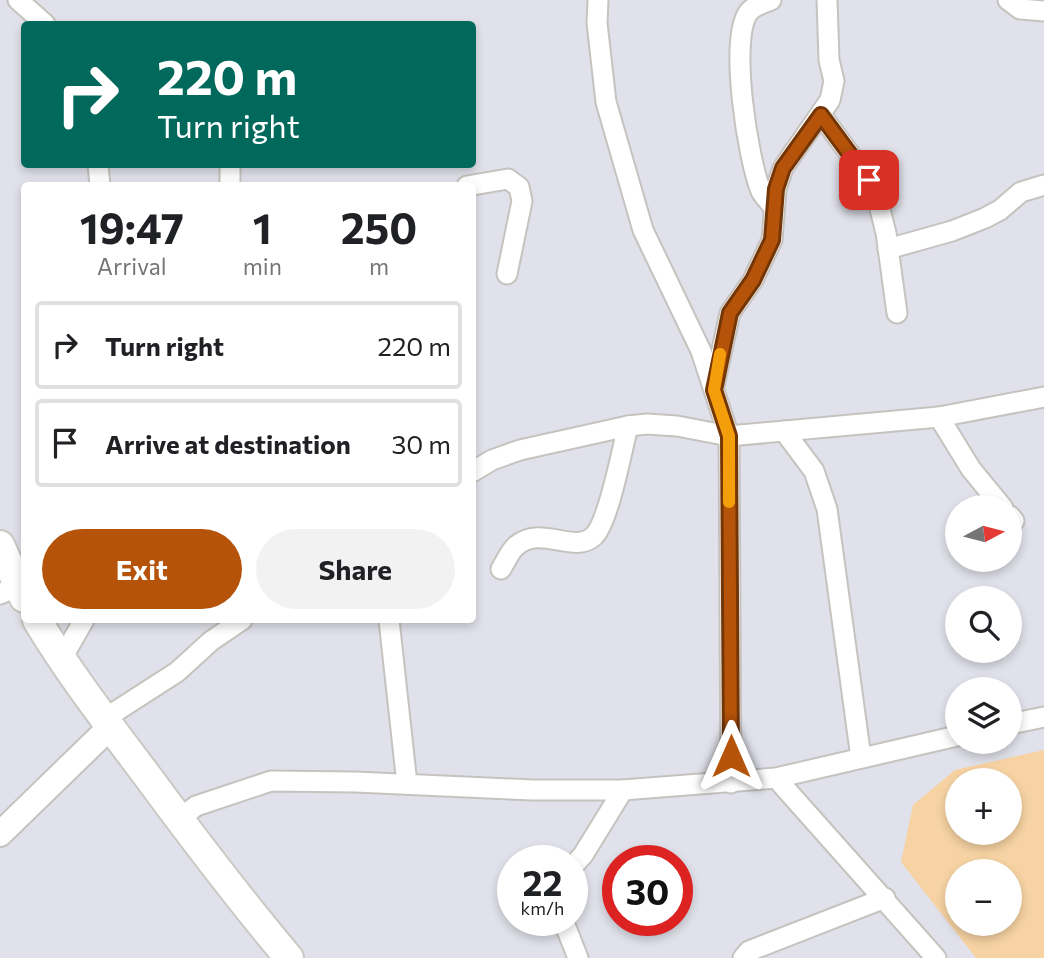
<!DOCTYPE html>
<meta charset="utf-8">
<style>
body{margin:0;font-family:Commissioner,sans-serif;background:#f2f2f2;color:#202124;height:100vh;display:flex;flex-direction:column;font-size:26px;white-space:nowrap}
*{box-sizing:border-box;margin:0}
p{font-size:23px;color:#757577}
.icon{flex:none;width:38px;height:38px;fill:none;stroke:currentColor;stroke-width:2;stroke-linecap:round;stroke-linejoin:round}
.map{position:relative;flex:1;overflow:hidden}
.details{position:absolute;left:21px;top:182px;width:455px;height:441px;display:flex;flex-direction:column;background:#fff;border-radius:7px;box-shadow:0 4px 10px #0003}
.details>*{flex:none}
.top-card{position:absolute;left:21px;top:21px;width:455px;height:147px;border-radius:7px;box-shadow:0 4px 10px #0003;background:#00695c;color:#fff;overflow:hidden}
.needle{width:46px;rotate:83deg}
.tools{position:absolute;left:945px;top:495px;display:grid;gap:14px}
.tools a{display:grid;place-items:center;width:77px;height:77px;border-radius:50%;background:#fff;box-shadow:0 4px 10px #0003;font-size:35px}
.speed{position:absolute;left:497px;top:845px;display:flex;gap:14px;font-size:35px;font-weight:700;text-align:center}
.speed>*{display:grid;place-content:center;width:91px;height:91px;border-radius:50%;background:#fff;box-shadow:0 4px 10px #0003;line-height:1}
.speed small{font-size:18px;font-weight:400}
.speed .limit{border:10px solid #d22;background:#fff;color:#111}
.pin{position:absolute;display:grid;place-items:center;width:60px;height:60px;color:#fff;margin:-30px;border-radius:14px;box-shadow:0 4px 10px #0006}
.me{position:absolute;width:77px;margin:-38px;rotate:0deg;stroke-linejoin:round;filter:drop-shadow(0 0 5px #0008)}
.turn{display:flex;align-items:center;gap:24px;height:147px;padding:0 21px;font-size:32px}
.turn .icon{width:91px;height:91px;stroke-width:2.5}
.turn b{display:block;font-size:49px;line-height:60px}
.eta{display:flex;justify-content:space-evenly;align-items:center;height:119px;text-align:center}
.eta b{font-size:42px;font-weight:700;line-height:49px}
.cta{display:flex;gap:14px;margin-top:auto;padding:14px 21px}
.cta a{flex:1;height:80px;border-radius:42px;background:#b45309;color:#fff;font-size:28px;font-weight:700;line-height:80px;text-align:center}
.cta a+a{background:#f2f2f2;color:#202124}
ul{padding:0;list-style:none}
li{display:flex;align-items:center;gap:21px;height:88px;margin:0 14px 10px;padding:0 7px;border:4px solid #e0e0e0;border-radius:7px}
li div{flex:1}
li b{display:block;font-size:26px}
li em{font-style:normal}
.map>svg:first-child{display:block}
</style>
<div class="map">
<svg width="1044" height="958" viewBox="0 0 1044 958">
<rect width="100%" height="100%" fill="#e0e1ea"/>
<!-- water -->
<path fill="#f7d3a3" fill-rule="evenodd" d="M 1044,750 L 1044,958 L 976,958 L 901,862 L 913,805 L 955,770 ZM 957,780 L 1010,780 L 1010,833 L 957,833 ZM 957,872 L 1010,872 L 1010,924 L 957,924 Z"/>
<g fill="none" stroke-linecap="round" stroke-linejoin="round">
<defs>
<g id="minor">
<path d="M 18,0 L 45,24"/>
<path d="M 598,0 L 597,23 L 606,102 L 643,230 L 701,351 L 729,436 L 731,783"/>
<path d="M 771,0 C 763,3 753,6 748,13 C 729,41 748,160 761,191 C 764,197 770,202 774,208"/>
<path d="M 1008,0 L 1020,9 L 1044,11"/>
<path d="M 821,115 L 869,180 L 878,201 L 886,233 L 897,313"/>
<path d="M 98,164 L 100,186"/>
<path d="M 230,164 L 230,186"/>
<path d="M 467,186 L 508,179 L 519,187 L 522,201 L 507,274"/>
<path d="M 888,249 L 952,231 L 985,218 L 1000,210 L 1021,192 L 1044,185"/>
<path d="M 714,386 L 730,313 L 753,280 L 772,240 L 776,189 L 783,168 L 830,100 L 834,81 L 829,60 L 827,0"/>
<path d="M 939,417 L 971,469 L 1003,508"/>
<path d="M 784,431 L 814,471 L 827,509 L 861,758"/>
<path d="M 472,472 L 492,460 L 520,450 L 628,426 L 647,424 L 677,426 L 729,436 L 939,417 L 1044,397"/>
<path d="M 1010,516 L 1014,521"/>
<path d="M 501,569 C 506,561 510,551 516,546 C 541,524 574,555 594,536 C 609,521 622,449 628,426"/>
<path d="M 0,594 L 18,586"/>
<path d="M 389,620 L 407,784"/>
<path d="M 61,660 L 84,620"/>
<path d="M 104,719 L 177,672 L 211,641 L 242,620"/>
<path d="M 1010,724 L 1044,717"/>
<path d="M 776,778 L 936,958"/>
<path d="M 179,819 L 196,806 L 271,781 L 355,782 L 533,790 L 623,790 L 776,778 L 957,736"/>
<path d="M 572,867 L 583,855 L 623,790"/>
<path d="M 563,920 L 578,958"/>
<path d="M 743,958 L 749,951 L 885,898"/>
</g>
<path id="tertiary" d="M 0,834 L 110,727"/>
<g id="secondary">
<path d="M 0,545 L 24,598"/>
<path d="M 37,620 C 70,675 109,725 148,777 C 193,838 240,900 289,958"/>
</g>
</defs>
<!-- minor casing -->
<use href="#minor" stroke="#c6c3bf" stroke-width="23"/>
<!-- tertiary casing -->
<use href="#tertiary" stroke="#c6c3bf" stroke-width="28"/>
<!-- secondary casing -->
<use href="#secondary" stroke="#cac8c2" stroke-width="32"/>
<!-- minor -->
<use href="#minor" stroke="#fff" stroke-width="19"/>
<!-- tertiary -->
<use href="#tertiary" stroke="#fff" stroke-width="24"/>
<!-- secondary -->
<use href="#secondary" stroke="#fff" stroke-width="28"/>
</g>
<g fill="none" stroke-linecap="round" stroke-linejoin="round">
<defs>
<path id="route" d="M 731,756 L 729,436 L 714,390 L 730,313 L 753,280 L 772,240 L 776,189 L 783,168 L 821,115 L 869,180"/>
</defs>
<!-- route casing -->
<use href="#route" stroke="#753606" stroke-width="18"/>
<!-- route -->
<use href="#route" stroke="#b45309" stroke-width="12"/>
<!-- slow -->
<path stroke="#f59e0b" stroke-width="12" d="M 720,354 L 714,390 L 729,436 L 729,502"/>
</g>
</svg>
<div class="tools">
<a><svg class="needle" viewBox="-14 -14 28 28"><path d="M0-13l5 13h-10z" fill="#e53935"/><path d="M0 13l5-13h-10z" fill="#757577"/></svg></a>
<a><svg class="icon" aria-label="search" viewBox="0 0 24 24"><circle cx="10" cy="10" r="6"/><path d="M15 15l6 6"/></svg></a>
<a><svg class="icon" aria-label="layers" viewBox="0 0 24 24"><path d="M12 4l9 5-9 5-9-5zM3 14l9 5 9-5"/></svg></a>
<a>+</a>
<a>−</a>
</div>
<div class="speed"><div>22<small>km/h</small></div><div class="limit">30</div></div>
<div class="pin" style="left:869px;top:180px;background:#d93025"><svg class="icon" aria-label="arrive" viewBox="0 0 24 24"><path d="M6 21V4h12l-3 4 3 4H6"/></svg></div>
<svg class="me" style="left:731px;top:756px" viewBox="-20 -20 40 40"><path d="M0-17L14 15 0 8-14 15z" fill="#b45309" stroke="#fff" stroke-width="4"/></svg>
<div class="top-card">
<div class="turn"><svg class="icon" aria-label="right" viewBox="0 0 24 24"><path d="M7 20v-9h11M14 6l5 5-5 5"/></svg><div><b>220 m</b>Turn right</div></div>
</div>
<section class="details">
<div class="eta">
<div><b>19:47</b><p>Arrival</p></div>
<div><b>1</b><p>min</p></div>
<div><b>250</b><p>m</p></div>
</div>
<ul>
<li><svg class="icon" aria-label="right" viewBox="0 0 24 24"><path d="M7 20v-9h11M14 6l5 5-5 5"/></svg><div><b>Turn right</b></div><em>220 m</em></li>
<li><svg class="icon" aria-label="arrive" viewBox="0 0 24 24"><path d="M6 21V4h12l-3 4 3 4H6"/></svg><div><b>Arrive at destination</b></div><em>30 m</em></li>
</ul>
<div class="cta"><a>Exit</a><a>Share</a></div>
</section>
</div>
